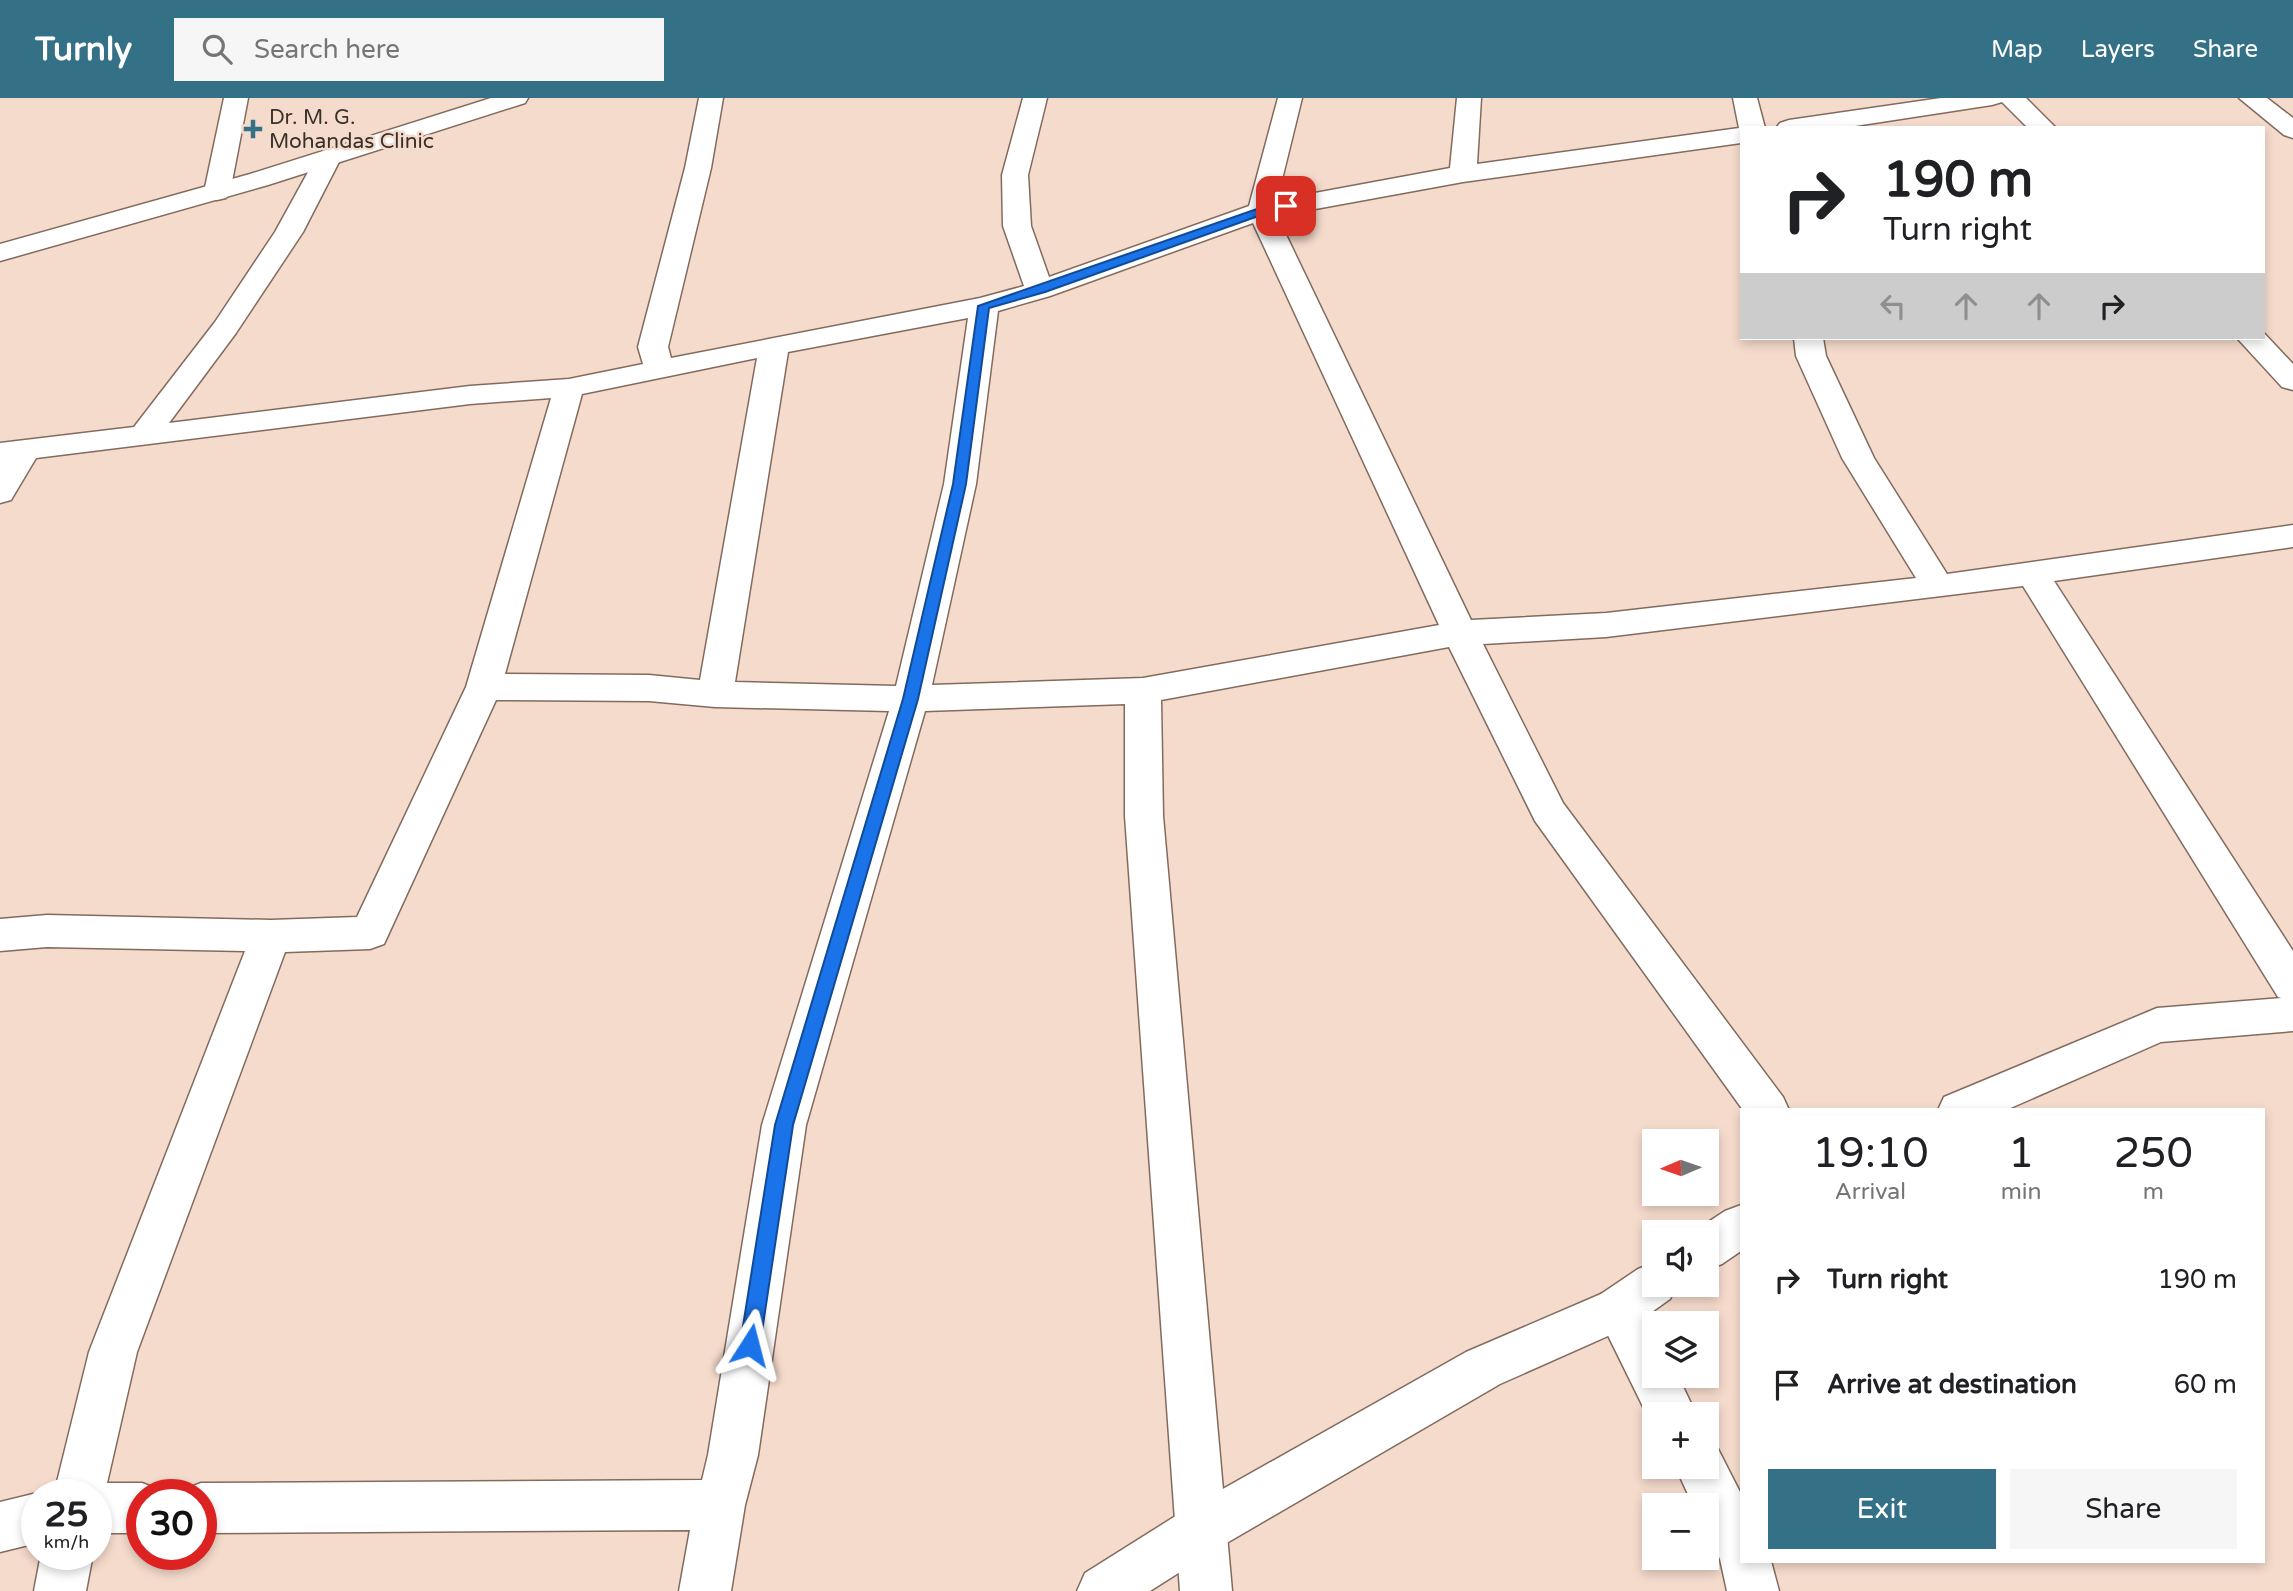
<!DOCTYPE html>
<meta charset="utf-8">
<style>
body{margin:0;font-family:"Varela Round",sans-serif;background:#f6f6f6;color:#202124;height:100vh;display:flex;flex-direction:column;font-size:26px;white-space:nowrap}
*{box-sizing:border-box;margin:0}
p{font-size:23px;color:#757577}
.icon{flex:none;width:38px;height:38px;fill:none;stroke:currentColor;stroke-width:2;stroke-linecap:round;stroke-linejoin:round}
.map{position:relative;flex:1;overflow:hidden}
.drawer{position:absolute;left:1740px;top:1010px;width:525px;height:455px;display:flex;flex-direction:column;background:#fff;border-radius:0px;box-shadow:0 4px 10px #0003}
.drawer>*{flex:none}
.banner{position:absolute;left:1740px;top:28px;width:525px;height:214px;border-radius:0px;box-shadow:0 4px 10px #0003;background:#fff;color:#202124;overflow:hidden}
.needle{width:46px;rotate:268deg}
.controls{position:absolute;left:1642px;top:1031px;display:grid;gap:14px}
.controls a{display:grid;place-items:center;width:77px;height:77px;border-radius:0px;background:#fff;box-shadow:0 4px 10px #0003;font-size:35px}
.speed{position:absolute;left:21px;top:1381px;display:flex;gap:14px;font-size:35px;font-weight:700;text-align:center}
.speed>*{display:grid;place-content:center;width:91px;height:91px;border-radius:50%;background:#fff;box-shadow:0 4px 10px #0003;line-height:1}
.speed small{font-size:18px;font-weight:400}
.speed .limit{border:10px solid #d22;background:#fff;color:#111}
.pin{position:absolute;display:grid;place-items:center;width:60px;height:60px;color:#fff;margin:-30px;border-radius:14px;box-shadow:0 4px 10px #0006}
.me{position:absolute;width:77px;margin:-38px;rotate:9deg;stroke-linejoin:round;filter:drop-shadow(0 0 5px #0008)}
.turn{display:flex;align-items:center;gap:24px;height:147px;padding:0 28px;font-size:32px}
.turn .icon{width:91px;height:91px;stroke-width:2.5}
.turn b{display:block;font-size:49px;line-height:60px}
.lanes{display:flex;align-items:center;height:66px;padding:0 28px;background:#0003;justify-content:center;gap:35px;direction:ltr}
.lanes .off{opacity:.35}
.eta{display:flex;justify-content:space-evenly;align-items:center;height:119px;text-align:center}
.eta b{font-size:42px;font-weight:600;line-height:49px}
.primary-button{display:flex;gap:14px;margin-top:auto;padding:14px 28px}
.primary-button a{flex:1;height:80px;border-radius:0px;background:#347187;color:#fff;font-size:28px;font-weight:600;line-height:80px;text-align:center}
.primary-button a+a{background:#f6f6f6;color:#202124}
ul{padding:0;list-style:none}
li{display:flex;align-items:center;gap:21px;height:105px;padding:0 28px}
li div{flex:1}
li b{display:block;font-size:26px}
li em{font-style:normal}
header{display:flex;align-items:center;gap:42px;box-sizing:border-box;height:98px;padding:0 35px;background:#347187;color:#fff}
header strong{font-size:33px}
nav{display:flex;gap:38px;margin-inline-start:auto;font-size:24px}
.search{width:490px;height:63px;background:#f6f6f6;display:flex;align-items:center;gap:18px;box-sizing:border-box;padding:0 24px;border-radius:0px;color:#757577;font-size:26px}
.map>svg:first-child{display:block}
</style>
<header>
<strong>Turnly</strong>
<div class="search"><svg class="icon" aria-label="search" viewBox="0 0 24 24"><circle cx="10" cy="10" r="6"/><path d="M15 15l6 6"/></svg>Search here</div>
<nav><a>Map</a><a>Layers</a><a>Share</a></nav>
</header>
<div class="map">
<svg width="2293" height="1493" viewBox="0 0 2293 1493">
<rect width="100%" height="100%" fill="#f5dbcc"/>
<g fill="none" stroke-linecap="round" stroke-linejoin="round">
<defs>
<g id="street">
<path d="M 224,0 L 248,0 L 230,94 L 226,100 L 217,102 L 208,100 L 204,94 Z"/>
<path d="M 699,0 L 723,0 L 711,70 L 668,249 L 671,260 L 980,200 L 1024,188 L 1003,128 L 1002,77 L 1023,0 L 1047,0 L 1028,77 L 1031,128 L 1049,179 L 1249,108 L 1278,0 L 1302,0 L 1277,102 L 1450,70 L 1457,0 L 1481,0 L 1477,66 L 1739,30 L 1733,0 L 1757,0 L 1765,30 L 1741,30 L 1741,45 L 1463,84 L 1277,118 L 1471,522 L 1606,515 L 1916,480 L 1842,360 L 1796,258 L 1794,240 L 1823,240 L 1826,258 L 1874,360 L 1947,476 L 2293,427 L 2293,449 L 2054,483 L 2293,853 L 2293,904 L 2278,899 L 2023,488 L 1606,539 L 1483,546 L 1563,705 L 1783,999 L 1789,1012 L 1743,1012 L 1535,723 L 1449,549 L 1161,602 L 1163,718 L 1232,1493 L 1180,1493 L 1125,718 L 1125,606 L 925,613 L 806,1027 L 758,1357 L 745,1407 L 731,1493 L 679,1493 L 690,1432 L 201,1435 L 201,1396 L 181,1396 L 183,1392 L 201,1385 L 702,1382 L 708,1357 L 762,1027 L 889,613 L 715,609 L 649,603 L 496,602 L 384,846 L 370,851 L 285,854 L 137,1254 L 107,1385 L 142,1385 L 160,1392 L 162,1396 L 142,1396 L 142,1435 L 96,1435 L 96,1396 L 54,1396 L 89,1254 L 245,853 L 47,849 L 0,853 L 0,821 L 47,817 L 271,822 L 357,819 L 466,589 L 551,300 L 470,306 L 36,360 L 11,402 L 0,405 L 0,345 L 134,329 L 215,224 L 275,134 L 318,56 L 327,54 L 336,56 L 340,62 L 303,134 L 236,235 L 169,325 L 470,288 L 569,281 L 643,266 L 638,249 L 685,70 ZM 1253,125 L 1439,527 L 1143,580 L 932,587 L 976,386 L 998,213 L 1050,198 ZM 968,220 L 944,386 L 896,588 L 735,584 L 788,254 ZM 757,260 L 700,582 L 649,577 L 505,576 L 582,296 Z"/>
<path d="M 1941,0 L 2026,0 L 2056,30 L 2028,30 L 2002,4 L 1992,7 L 1842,30 L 1776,30 L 1780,25 L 1789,22 Z"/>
<path d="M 2263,234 L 2293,266 L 2293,292 L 2282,289 L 2237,240 L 2263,240 Z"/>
<path d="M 1618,1189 L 1635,1196 L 1654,1232 L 1654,1278 L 1678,1278 L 1696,1316 L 1654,1316 L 1654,1331 L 1595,1211 L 1601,1196 Z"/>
<path d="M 1706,1346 L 1718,1351 L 1741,1396 L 1741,1463 L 1771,1463 L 1779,1493 L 1727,1493 L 1720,1461 L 1706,1434 L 1706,1407 L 1693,1407 L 1675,1368 L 1706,1368 Z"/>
<path d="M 37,1395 L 41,1396 L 37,1396 L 37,1445 L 0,1454 L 0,1404 Z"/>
<path d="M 41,1456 L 93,1456 L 86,1493 L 34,1493 Z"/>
</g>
<g id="secondary">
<path d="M 491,0 L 528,0 L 525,5 L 268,87 L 0,163 L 0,146 L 250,76 Z"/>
<path d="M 2239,0 L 2267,0 L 2293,20 L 2293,40 L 2284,37 Z"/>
<path d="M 2293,899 L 2293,933 L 2161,944 L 2006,1012 L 1938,1012 L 1944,999 L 2157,910 Z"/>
<path d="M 1741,1107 L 1741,1153 L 1722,1166 L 1706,1172 L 1706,1134 L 1693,1134 L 1725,1113 Z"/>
<path d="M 1654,1165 L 1654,1186 L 1677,1186 L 1670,1201 L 1635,1226 L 1500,1286 L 1218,1450 L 1150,1493 L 1077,1493 L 1085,1475 L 1182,1414 L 1466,1254 L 1601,1196 L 1638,1171 Z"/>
</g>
</defs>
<!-- street casing -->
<use href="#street" stroke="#826b5e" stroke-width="3"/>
<!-- secondary casing -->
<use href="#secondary" stroke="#826b5e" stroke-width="3"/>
<!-- street -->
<use href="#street" fill="#fff" fill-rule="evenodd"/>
<!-- secondary -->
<use href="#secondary" fill="#fff" fill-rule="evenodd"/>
</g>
<!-- route -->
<path fill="#1a73e8" stroke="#114b97" stroke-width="2" d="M 1286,105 L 1290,106 L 1290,111 L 1264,116 L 1045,194 L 989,210 L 966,386 L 918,601 L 793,1027 L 760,1247 L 757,1253 L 750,1256 L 743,1253 L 740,1247 L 775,1027 L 903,601 L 953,386 L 978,208 L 1257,111 Z"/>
<!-- markers -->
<path fill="#347187" stroke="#f5dbcc" stroke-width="2.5" d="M249.5 20.5h7v7h7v7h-7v7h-7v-7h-7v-7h7z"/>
<g text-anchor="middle" stroke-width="5" stroke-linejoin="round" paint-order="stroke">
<!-- far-poi labels -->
<g font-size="21" fill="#3a302a" stroke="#f5dbcc" text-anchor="start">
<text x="269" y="26">Dr. M. G.<tspan x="269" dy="24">Mohandas Clinic</tspan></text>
</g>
</g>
</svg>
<div class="controls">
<a><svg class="needle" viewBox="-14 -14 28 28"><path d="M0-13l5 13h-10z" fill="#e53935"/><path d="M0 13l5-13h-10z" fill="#757577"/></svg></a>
<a><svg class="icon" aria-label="sound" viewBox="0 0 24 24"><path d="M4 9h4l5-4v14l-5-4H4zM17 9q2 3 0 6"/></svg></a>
<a><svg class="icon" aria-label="layers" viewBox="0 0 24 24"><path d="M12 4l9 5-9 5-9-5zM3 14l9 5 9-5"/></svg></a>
<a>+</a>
<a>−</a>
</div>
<div class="speed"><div>25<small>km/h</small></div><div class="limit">30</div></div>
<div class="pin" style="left:1286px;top:108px;background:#d93025"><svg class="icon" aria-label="arrive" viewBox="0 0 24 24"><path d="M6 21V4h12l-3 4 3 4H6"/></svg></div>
<svg class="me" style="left:750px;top:1247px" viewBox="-20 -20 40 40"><path d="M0-17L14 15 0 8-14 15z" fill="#1a73e8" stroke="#fff" stroke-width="4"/></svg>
<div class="banner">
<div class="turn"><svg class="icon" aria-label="right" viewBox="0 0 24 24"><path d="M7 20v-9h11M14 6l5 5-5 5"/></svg><div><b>190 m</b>Turn right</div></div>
<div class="lanes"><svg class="icon off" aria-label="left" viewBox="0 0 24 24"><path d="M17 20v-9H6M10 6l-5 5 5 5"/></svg><svg class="icon off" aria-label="ahead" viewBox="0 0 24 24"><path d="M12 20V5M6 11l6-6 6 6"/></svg><svg class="icon off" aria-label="ahead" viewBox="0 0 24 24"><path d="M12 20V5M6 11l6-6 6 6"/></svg><svg class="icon" aria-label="right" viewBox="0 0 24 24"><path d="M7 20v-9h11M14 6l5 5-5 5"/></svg></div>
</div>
<section class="drawer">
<div class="eta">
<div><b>19:10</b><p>Arrival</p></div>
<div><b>1</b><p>min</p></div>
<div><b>250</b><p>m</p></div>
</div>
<ul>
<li><svg class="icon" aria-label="right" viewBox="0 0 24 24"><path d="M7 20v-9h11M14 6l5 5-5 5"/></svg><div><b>Turn right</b></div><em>190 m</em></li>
<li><svg class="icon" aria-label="arrive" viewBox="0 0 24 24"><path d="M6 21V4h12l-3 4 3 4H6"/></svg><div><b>Arrive at destination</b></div><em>60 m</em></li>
</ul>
<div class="primary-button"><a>Exit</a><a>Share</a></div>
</section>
</div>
